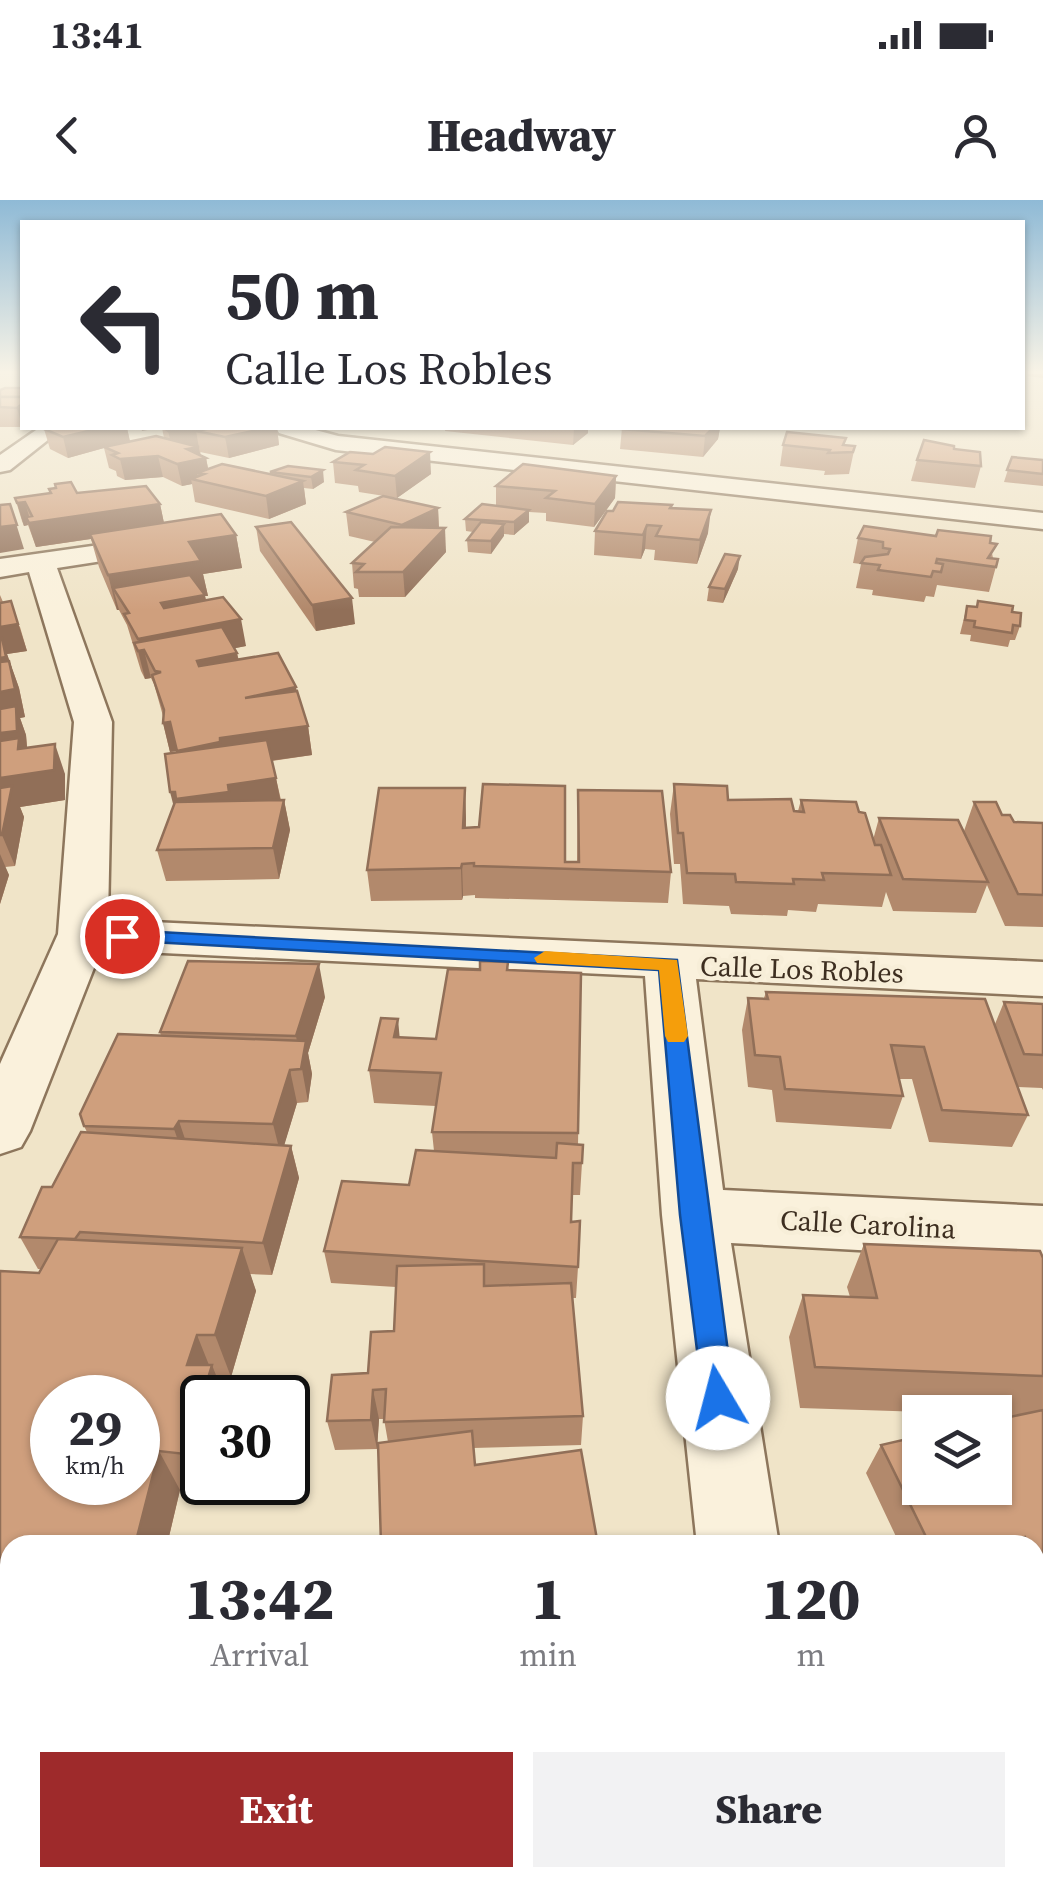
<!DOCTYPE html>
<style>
body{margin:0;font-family:"Source Serif 4",serif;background:#f2f2f3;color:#2b2b33;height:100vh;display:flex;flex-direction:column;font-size:38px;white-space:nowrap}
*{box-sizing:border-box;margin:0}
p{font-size:32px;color:#7c7c81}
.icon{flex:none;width:55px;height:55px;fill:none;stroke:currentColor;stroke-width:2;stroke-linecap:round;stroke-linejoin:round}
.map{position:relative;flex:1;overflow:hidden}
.panel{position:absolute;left:0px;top:1335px;width:1045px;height:352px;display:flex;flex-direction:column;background:#fff;border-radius:30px 30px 0 0;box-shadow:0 2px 8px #0004}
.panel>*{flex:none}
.banner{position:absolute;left:20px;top:20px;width:1005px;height:210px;border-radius:0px;box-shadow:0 2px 8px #0004;background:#fff;color:#2b2b33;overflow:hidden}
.tools{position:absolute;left:902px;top:1195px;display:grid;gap:20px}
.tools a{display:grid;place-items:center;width:110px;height:110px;border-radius:0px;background:#fff;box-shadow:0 2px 8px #0004;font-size:50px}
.speed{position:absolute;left:30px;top:1175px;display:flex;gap:20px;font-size:50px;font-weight:700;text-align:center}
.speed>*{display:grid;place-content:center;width:130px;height:130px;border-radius:50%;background:#fff;box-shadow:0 2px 8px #0004;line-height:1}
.speed small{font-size:25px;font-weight:400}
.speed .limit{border:5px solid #111;border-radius:15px;background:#fff;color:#111}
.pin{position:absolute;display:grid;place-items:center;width:85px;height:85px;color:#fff;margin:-42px;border:5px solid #fff;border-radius:50%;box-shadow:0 2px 10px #0007}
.me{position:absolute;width:110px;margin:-55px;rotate:352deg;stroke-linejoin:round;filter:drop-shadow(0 0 8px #0008)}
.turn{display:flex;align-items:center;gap:35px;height:210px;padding:0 40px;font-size:45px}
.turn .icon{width:130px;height:130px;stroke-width:2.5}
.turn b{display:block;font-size:70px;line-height:85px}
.eta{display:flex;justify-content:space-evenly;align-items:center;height:170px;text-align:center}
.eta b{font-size:60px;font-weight:800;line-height:70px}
.primary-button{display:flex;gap:20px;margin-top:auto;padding:20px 40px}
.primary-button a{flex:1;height:115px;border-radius:0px;background:#9e2a2b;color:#fff;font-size:40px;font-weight:800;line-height:115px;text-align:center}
.primary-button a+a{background:#f2f2f3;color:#2b2b33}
.status{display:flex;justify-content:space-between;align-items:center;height:70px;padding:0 50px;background:#fff;direction:ltr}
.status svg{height:28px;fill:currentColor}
header{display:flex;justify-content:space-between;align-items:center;height:130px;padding:0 40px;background:#fff;font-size:45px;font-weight:800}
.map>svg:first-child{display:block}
</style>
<div class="status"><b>13:41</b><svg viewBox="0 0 49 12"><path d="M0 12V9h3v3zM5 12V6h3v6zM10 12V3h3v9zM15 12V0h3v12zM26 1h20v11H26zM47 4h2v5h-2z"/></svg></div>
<header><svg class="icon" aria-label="back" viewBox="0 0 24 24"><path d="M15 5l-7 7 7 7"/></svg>Headway<svg class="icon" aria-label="person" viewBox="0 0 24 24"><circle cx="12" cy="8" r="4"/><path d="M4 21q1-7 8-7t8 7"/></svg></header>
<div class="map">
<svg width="1043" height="1687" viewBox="0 0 1043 1687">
<rect width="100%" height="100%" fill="#f0e4c8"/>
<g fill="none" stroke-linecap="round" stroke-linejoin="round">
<defs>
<g id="street">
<path d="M 39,228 L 63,228 L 10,270 L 0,272 L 0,255 Z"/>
<path d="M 276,228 L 308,228 L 338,236 L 1043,313 L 1043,329 L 336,250 L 279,233 Z"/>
<path d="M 170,335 L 180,337 L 184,343 L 180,349 L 57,368 L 112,522 L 108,720 L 1043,762 L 1043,796 L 696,779 L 723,990 L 1043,1006 L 1043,1060 L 731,1043 L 779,1345 L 697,1345 L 662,1015 L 645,776 L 101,750 L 30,931 L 21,947 L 0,954 L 0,864 L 58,734 L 74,522 L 29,372 L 0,377 L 0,359 Z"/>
<path d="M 779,1678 L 879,1678 L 882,1687 L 782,1687 Z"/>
</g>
</defs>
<!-- street casing -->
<use href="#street" stroke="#8d765c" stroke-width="5"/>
<!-- street -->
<use href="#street" fill="#faf1dc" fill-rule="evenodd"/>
</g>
<!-- wall -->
<g fill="#b2896c">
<path d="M 1028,174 L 1043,174 L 1043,178 L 1027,176 Z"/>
<path d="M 22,188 L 22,227 L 0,227 L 0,190 Z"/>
<path d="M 127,228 L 130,241 L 164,238 L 162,228 L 277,228 L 279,245 L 229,258 L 200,252 L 199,247 L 201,255 L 206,258 L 208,268 L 270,274 L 270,272 L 288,266 L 324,282 L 313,289 L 304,288 L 306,304 L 269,319 L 195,302 L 192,284 L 182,286 L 163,277 L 125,280 L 117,276 L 116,271 L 109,268 L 104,248 L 68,258 L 50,249 L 44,229 Z"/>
<path d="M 445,228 L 588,228 L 588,233 L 573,245 L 445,231 Z"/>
<path d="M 622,228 L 720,228 L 718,239 L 703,257 L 620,249 Z"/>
<path d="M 846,238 L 844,245 L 855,246 L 849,274 L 824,275 L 825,271 L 780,266 L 783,245 Z"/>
<path d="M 954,249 L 981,266 L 975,288 L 911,281 L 917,260 Z"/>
<path d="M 1012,257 L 1043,260 L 1043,286 L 1004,282 Z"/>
<path d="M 333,262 L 431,274 L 397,298 L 359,292 L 358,286 L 335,283 Z"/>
<path d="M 616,276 L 615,298 L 594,327 L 546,321 L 546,313 L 529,312 L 529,322 L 514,335 L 504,334 L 491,354 L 468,352 L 467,340 L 473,332 L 466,331 L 465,319 L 496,306 L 496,286 Z"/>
<path d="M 77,293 L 160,304 L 164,323 L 236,335 L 242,368 L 203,374 L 208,396 L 205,396 L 206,400 L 246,446 L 235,448 L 239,460 L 297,491 L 308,526 L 312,555 L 272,561 L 281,600 L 284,600 L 290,630 L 279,679 L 166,681 L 157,650 L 174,606 L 177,552 L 177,551 L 170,552 L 163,523 L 163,516 L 154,484 L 151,478 L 145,479 L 141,471 L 127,425 L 119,410 L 117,410 L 99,367 L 91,339 L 36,347 L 28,325 L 24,326 L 22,321 L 15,298 Z"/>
<path d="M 438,308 L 439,328 L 446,352 L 405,397 L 359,397 L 358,389 L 354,388 L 352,363 L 375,342 L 349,336 L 346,312 Z"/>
<path d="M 671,308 L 708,333 L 697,364 L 654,360 L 655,350 L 645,349 L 641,359 L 594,355 L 595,331 L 613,311 Z"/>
<path d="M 256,327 L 355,424 L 316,431 L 260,351 Z"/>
<path d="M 858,338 L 990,343 L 993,358 L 998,359 L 989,392 L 937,385 L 934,397 L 926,396 L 924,402 L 872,395 L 873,390 L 856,388 L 861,364 L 853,363 Z"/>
<path d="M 738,369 L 723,403 L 707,401 L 709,387 Z"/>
<path d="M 0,395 L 3,402 L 20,427 L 27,451 L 7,454 L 19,488 L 25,517 L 20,518 L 26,535 L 27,547 L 65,574 L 65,600 L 20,607 L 24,617 L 15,666 L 5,667 L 9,675 L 0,704 Z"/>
<path d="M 978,401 L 1012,412 L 1020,426 L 1015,440 L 1010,440 L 1008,447 L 970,441 L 971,435 L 960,434 L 967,406 L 976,407 Z"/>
<path d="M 674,584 L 728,600 L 794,611 L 798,611 L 801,600 L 859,612 L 873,640 L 879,618 L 964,631 L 974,602 L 1002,615 L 1014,622 L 1043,623 L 1043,727 L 1005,726 L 987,685 L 976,713 L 893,711 L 886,692 L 882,707 L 818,704 L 816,712 L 788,710 L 787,716 L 731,714 L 729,706 L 683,704 L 680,664 L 674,664 L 670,614 Z"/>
<path d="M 465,588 L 466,628 L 565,662 L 577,662 L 578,590 L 671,672 L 668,703 L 475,698 L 475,695 L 463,696 L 462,700 L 371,701 L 367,670 Z"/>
<path d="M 508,771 L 581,773 L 578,945 L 582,963 L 580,995 L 572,995 L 571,1022 L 578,1067 L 576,1098 L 572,1098 L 583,1216 L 581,1245 L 473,1248 L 475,1265 L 598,1345 L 388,1242 L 384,1219 L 379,1219 L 377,1249 L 335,1250 L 327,1221 L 368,1173 L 394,1131 L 396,1087 L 331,1083 L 324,1051 L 409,985 L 434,951 L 432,932 L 436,906 L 374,903 L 369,870 L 400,837 L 436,839 Z"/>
<path d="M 766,792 L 995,824 L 1004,802 L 1043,804 L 1043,890 L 1042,888 L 1018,887 L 1028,915 L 1012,947 L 929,942 L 912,879 L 899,879 L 903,896 L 891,929 L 776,922 L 772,890 L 748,887 L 742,830 L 748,798 L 764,798 Z"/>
<path d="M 325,797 L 308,853 L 312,874 L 308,902 L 297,903 L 284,945 L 291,946 L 299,978 L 272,1075 L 250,1074 L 256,1091 L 231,1177 L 217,1177 L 225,1198 L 202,1282 L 206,1282 L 204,1292 L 180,1290 L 167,1345 L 10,1345 L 10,1401 L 0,1401 L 0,1071 L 39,1073 L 41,1069 L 38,1069 L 20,1037 L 87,932 L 84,926 L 161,836 L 160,832 Z"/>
<path d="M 864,1044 L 1043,1058 L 1043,1411 L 1035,1413 L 1035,1345 L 900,1345 L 866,1273 L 881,1245 L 1014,1216 L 995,1215 L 995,1212 L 924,1212 L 800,1208 L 789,1137 L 803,1095 L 850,1097 L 847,1087 Z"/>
<path d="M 1043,1419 L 1043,1639 L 1035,1622 L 1035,1422 Z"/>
<path d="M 10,1424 L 10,1650 L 0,1651 L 0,1425 Z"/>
</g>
<!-- shaded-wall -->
<g fill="#916f58">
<path d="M 22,204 L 22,225 L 17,208 Z"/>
<path d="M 101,228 L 127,228 L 130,242 L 104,247 L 104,248 L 68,258 L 63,237 Z"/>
<path d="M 141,228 L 159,228 L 142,231 Z"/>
<path d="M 188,228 L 277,228 L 279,245 L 229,258 L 225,237 L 196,231 L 201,259 L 206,258 L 210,279 L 204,274 L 197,273 L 198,281 L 191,279 L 192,284 L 182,286 L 177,264 L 187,249 L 173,251 L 168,231 Z"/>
<path d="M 574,228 L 588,228 L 588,233 L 573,245 Z"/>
<path d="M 713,228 L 720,228 L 718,239 L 703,257 L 705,236 Z"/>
<path d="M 430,252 L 431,274 L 397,298 L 395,276 Z"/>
<path d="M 158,256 L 163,277 L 125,280 L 120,259 Z"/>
<path d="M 323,270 L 324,282 L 313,289 L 311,277 Z"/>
<path d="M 616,276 L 615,298 L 594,327 L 595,304 Z"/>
<path d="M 303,281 L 306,304 L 269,319 L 266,296 Z"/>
<path d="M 25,302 L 31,323 L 160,304 L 165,328 L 36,347 L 26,317 L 28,325 L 24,326 L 17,303 Z"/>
<path d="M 10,304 L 24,349 L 0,353 L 0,327 Z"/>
<path d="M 438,308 L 439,332 L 404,349 L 402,325 Z"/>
<path d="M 529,310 L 529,322 L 514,335 L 514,322 Z"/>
<path d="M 711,310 L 708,333 L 697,364 L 700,340 Z"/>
<path d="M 504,324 L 504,336 L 491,354 L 491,341 Z"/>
<path d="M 647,325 L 645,349 L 641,359 L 643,335 Z"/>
<path d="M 445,328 L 446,352 L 405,397 L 403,372 Z"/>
<path d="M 236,335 L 242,368 L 203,374 L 208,396 L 205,396 L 210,421 L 167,430 L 113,388 L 119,410 L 117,410 L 108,375 L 189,342 Z"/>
<path d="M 740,356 L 738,369 L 723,403 L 725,389 Z"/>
<path d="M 352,398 L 355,424 L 316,431 L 312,405 Z"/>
<path d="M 11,401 L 27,451 L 7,454 L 19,488 L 25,517 L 20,518 L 26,535 L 28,560 L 55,544 L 65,574 L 65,600 L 20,607 L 24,617 L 15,666 L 2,635 L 0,611 L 0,427 Z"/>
<path d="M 241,419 L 246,446 L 151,465 L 144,450 L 151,478 L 145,479 L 138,451 L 141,451 L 138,439 Z"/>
<path d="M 237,453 L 242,480 L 203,489 L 197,461 Z"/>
<path d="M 296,487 L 301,515 L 245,498 Z"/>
<path d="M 170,522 L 177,551 L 170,552 L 163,523 Z"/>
<path d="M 308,526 L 312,555 L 226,567 L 184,580 L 177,551 L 220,538 Z"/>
<path d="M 276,578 L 282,608 L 178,623 L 170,592 Z"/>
<path d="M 465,588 L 466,618 L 465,659 L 463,628 Z"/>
<path d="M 284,600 L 290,630 L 279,679 L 273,648 Z"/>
<path d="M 0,654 L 9,675 L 0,704 Z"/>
<path d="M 462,664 L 463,696 L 462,700 L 461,668 Z"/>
<path d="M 319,764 L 325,797 L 308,853 L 312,874 L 308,902 L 296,836 Z"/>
<path d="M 398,819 L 401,852 L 394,837 Z"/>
<path d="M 290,870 L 297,903 L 281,956 L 273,924 Z"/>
<path d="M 179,921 L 190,954 L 185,961 L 174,929 Z"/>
<path d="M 291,946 L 299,978 L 272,1075 L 263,1043 Z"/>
<path d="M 242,1048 L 256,1091 L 231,1177 L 215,1135 Z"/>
<path d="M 197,1135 L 211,1170 L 212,1165 L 225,1198 L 202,1198 L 202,1282 L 206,1282 L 204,1292 L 185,1254 L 187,1165 Z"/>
<path d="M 373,1190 L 379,1219 L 377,1249 L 371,1220 Z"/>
<path d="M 159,1251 L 180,1290 L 167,1345 L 135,1345 Z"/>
<path d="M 1025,1337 L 1018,1345 L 995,1345 Z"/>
<path d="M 1043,1402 L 1043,1411 L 1035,1413 L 1035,1410 Z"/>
<path d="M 1043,1608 L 1043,1617 L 1035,1622 L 1035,1612 Z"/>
<rect x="154" y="1678" width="27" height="9"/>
<path d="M 632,1678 L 676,1678 L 675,1680 L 652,1687 L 601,1687 Z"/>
</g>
<!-- building -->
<g fill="#cf9f7d" stroke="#916f58" stroke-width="2.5" fill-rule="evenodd">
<path d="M 5,188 L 22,188 L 22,197 L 0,197 L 0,190 Z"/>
<path d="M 0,197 L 22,197 L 22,204 L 17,208 L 0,207 Z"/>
<path d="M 50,228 L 101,228 L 63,237 L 44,229 Z"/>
<path d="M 164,228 L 188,228 L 168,231 Z"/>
<path d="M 212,228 L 266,228 L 225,237 L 196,231 Z"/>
<path d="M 622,228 L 713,228 L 705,236 L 621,229 Z"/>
<path d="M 787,232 L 846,238 L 843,245 L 855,246 L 853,252 L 828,253 L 830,250 L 783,245 Z"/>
<path d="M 156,236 L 199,247 L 187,249 L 206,258 L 177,264 L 158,256 L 120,259 L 112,255 L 118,253 L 104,247 Z"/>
<path d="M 924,240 L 954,246 L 954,249 L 980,252 L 981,266 L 917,260 Z"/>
<path d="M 385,247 L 430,252 L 395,276 L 356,270 L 364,265 L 333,262 L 350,252 L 373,254 Z"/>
<path d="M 1012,257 L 1043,260 L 1043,274 L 1007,270 Z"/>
<path d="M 222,264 L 303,281 L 266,296 L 191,279 L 204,274 L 197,273 Z"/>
<path d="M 523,264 L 616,276 L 595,304 L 546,298 L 555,291 L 496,286 Z"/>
<path d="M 288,266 L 323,270 L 311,277 L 270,272 Z"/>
<path d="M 71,282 L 77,293 L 146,286 L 160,304 L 29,323 L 26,317 L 32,316 L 25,302 L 17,303 L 15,298 L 51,293 L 49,289 L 56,288 L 55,284 Z"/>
<path d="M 383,296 L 438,308 L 402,325 L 346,312 Z"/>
<path d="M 618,302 L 672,305 L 670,308 L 711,310 L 700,340 L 656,336 L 661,326 L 647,325 L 643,335 L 595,331 L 607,311 L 613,311 Z"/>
<path d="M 10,304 L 17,325 L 0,327 L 0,305 Z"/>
<path d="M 482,304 L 529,310 L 514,322 L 465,319 Z"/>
<path d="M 221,314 L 236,335 L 189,342 L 201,361 L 108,375 L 90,334 Z"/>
<path d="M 291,322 L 352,398 L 312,405 L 256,327 Z"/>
<path d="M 481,322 L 504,324 L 491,341 L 467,340 Z"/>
<path d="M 864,326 L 936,336 L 938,330 L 991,336 L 990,343 L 997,344 L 988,358 L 998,359 L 996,367 L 937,359 L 936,363 L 943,364 L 941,372 L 933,371 L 931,377 L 878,370 L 880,365 L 861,363 L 865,357 L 888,354 L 890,349 L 883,348 L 883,342 L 858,338 Z"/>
<path d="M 391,327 L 445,328 L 403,372 L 356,372 L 364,364 L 352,363 Z"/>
<path d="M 725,354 L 740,356 L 725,389 L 709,387 Z"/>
<path d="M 190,375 L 205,395 L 161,403 L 164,408 L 223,397 L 241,419 L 138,439 L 124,414 L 129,413 L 113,388 Z"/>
<path d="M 11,401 L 18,424 L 0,427 L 0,403 Z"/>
<path d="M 978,401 L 1013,406 L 1012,412 L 1021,413 L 1020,426 L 1013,425 L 1012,433 L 974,427 L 975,421 L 965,420 L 967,406 L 977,407 Z"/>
<path d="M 222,427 L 237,453 L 197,461 L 199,466 L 278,453 L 296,487 L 245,498 L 297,491 L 308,526 L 220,538 L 220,542 L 177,551 L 170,522 L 163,523 L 164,510 L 152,475 L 161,472 L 155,471 L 144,450 L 138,451 L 134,443 Z"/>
<path d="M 2,438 L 6,457 L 0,458 L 0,439 Z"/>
<path d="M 9,461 L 15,489 L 0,492 L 0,462 Z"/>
<path d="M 16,506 L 17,531 L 0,533 L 0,509 Z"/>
<path d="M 19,538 L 18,549 L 55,544 L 54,570 L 0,578 L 0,541 Z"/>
<path d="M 267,540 L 276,578 L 228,585 L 229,592 L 176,599 L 175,592 L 170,592 L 165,554 Z"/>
<path d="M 483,584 L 565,586 L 565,662 L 579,662 L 578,590 L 662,591 L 671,672 L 474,666 L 474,663 L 462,664 L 461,668 L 367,670 L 379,588 L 465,588 L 463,628 L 479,627 Z"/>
<path d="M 674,584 L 727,586 L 728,600 L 791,599 L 794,611 L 804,612 L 801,600 L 856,602 L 859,612 L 865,613 L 875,645 L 881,645 L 891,675 L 822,673 L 824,680 L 793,679 L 794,684 L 736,682 L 735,674 L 687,673 L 683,633 L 678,633 Z"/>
<path d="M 12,586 L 2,635 L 0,635 L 0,588 Z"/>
<path d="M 284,600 L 273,648 L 157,650 L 175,602 Z"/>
<path d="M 974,602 L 996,602 L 1002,615 L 1010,615 L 1014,622 L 1043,623 L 1043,695 L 1018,694 Z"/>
<path d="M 879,618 L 958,620 L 988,682 L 903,679 Z"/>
<path d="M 188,761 L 319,764 L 296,836 L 160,832 Z"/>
<path d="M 480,761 L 508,762 L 507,770 L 581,773 L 578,933 L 432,932 L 441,873 L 369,870 L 381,818 L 398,819 L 394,837 L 436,839 L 448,769 L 480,770 Z"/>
<path d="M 766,792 L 985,799 L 1028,915 L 942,910 L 924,847 L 891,845 L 903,896 L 785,889 L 780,857 L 755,855 L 748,798 L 768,799 Z"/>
<path d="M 1004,802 L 1043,804 L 1043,855 L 1024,854 Z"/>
<path d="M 118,834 L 306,841 L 301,869 L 290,870 L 273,924 L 179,921 L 174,929 L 84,926 L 80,914 Z"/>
<path d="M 81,932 L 291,946 L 263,1043 L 80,1032 L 75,1039 L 20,1037 L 42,987 L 52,987 Z"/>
<path d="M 557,943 L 583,945 L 582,963 L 573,963 L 571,1022 L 580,1021 L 578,1067 L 324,1051 L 342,981 L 409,985 L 416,950 L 556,958 Z"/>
<path d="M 58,1039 L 242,1048 L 215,1135 L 197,1135 L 187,1165 L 212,1165 L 185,1254 L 159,1251 L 135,1345 L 10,1345 L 10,1366 L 0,1366 L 0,1071 L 39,1073 ZM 52,1198 L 138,1198 L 138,1282 L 52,1282 Z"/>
<path d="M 864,1044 L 1040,1051 L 1043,1058 L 1043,1176 L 815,1167 L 803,1095 L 877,1098 Z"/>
<path d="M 484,1064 L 484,1086 L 571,1083 L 583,1216 L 384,1222 L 386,1189 L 373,1190 L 371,1220 L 327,1221 L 332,1175 L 368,1173 L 371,1132 L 394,1131 L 397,1066 Z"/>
<path d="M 1043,1210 L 1043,1370 L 1035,1355 L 1035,1345 L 1029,1345 L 1025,1337 L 995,1345 L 930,1345 L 881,1245 L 920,1236 L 920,1288 L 995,1288 L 995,1220 Z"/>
<path d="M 472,1231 L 475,1265 L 581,1250 L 598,1345 L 381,1345 L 378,1243 Z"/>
<path d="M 1043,1419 L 1043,1608 L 1041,1608 L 1035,1596 L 1035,1422 Z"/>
<path d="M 10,1424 L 10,1631 L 0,1633 L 0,1425 Z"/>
<path d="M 10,1676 L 10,1678 L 154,1678 L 154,1687 L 0,1687 L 0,1678 Z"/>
<path d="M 414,1678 L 632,1678 L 601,1687 L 415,1687 Z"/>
</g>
<!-- sky -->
<linearGradient id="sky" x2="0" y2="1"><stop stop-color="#8fbad6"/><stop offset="0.42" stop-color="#f8f3e6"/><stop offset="1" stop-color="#f8f3e6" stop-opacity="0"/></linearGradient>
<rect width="1043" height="410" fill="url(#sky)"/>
<!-- route -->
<path fill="#1a73e8" stroke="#114b97" stroke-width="2.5" d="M 122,730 L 677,760 L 734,1198 L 729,1208 L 718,1213 L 708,1208 L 703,1198 L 680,1015 L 659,770 L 115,740 L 112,736 Z"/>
<!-- slow -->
<path fill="#f59e0b" d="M 545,751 L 677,760 L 688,836 L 684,842 L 668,842 L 665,836 L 659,770 L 537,763 L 534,758 Z"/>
<g text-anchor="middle" stroke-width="9" stroke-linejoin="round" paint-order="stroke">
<!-- street labels -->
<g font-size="28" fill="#3d2e20" stroke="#f7eed8">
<text transform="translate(802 769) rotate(2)" y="10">Calle Los Robles</text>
<text transform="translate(868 1024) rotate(3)" y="10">Calle Carolina</text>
</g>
</g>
</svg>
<div class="tools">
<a><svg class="icon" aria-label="layers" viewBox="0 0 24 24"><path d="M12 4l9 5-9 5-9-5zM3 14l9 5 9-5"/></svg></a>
</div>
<div class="speed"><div>29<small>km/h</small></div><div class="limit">30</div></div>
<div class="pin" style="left:122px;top:736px;background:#d93025"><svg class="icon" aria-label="arrive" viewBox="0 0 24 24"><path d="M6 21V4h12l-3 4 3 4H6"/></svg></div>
<svg class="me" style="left:718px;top:1198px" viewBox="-20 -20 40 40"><circle r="19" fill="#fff"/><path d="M0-13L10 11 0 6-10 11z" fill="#1a73e8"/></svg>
<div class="banner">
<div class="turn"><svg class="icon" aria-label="left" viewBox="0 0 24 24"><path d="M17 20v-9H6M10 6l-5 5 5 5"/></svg><div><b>50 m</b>Calle Los Robles</div></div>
</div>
<section class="panel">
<div class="eta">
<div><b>13:42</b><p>Arrival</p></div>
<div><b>1</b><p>min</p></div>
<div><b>120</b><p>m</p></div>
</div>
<div class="primary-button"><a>Exit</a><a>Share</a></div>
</section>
</div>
